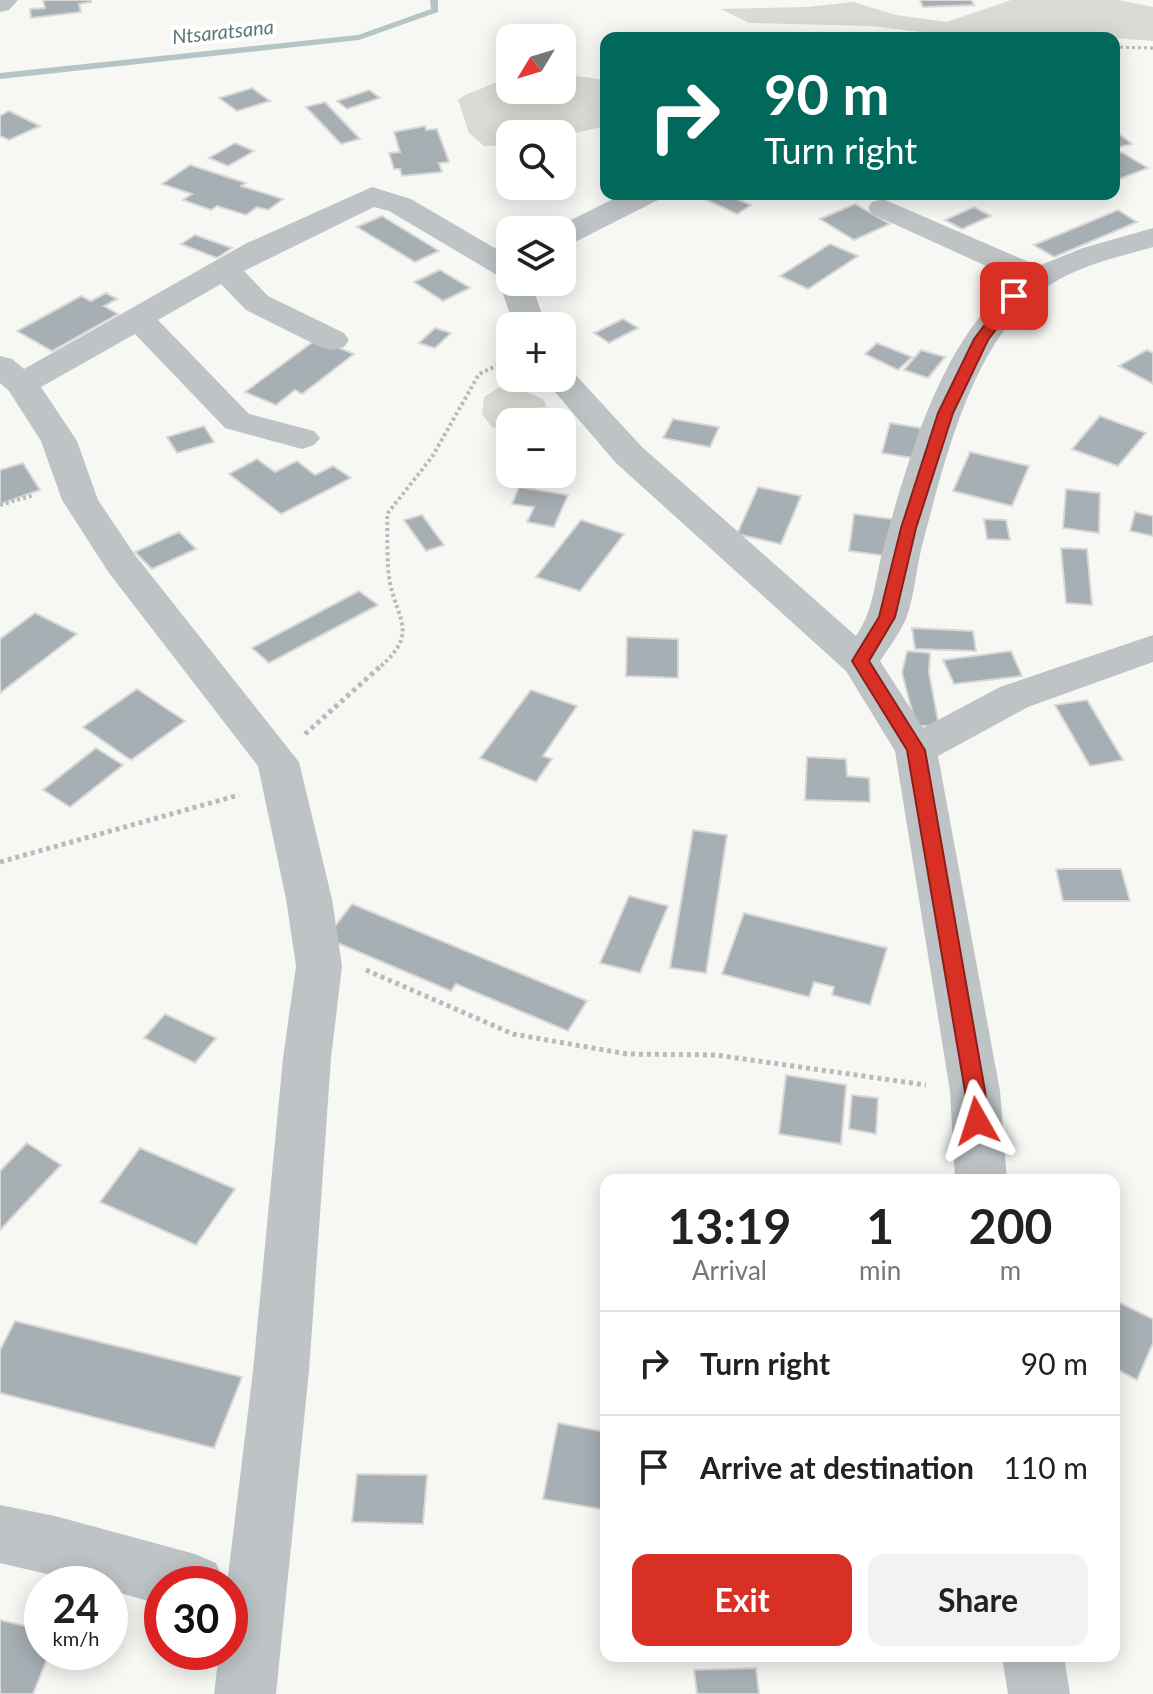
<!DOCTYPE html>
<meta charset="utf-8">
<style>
body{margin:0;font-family:Lato,sans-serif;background:#f2f2f2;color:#222;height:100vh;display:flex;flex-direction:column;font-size:30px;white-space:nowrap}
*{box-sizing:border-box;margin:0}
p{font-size:26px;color:#767676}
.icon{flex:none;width:44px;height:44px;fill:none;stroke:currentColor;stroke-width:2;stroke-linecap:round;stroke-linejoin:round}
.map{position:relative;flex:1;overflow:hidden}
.drawer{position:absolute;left:600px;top:1174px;width:520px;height:488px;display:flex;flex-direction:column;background:#fff;border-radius:16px;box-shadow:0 4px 20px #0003}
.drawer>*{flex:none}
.guide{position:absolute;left:600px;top:32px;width:520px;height:168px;border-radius:16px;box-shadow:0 4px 20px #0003;background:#00695c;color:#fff;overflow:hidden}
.needle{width:52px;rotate:232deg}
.buttons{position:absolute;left:496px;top:24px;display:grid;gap:16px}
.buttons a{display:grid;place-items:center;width:80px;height:80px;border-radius:16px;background:#fff;box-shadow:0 4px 20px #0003;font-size:40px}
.speed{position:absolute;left:24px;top:1566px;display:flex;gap:16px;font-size:40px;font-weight:700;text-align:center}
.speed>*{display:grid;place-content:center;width:104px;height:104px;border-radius:50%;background:#fff;box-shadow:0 4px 20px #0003;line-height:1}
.speed small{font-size:20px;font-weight:400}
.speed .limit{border:12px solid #d22;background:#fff;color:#111}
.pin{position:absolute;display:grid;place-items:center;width:68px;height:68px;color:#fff;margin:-34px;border-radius:16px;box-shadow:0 4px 12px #0006}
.me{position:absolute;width:88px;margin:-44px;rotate:354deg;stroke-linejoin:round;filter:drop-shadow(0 0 6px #0008)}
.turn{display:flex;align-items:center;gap:28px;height:168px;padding:0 32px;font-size:36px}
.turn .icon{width:104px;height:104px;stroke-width:2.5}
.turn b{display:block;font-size:56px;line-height:68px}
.eta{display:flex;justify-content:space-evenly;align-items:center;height:136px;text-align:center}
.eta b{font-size:48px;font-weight:700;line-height:56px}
.button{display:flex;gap:16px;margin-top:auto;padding:16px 32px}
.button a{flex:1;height:92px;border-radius:16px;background:#d93025;color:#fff;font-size:32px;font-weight:700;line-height:92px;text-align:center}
.button a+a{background:#f2f2f2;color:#222}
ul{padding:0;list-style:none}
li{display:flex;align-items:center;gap:24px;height:104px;padding:0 32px;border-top:2px solid #e0e0e0}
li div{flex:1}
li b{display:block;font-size:30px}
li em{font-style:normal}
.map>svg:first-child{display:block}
</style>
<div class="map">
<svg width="1153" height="1694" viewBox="0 0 1153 1694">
<rect width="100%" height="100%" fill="#f7f7f4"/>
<!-- green -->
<g fill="#d8dcd4">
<path d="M 1011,0 L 1119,0 L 1153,7 L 1153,41 L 1114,38 L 971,38 L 871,26 L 749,23 L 721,9 L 807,7 L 853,2 L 896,15 L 947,22 Z"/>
<path d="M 562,74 L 606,80 L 606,126 L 562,136 L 510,134 L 510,145 L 484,146 L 469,133 L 458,100 L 465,95 L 510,77 L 510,90 L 562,90 Z"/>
<path d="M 510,385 L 543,399 L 547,407 L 512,410 L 506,424 L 493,428 L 482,414 L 484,397 L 498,388 Z"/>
</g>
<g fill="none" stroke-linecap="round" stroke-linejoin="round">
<!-- stream -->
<path fill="#b5c4c5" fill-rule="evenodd" d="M 430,0 L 438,0 L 438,12 L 359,40 L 0,79 L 0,73 L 358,35 L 431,9 Z"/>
</g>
<!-- building -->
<g fill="#a6afb4" stroke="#d9d8d7" stroke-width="2">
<path d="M 43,0 L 91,0 L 91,2 L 79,4 L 81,12 L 31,18 L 30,9 L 45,8 Z"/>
<path d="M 920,0 L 971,0 L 974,5 L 923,7 Z"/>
<path d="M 252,88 L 270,101 L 237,111 L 219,98 Z"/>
<path d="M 369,90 L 380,98 L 347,109 L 337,101 Z"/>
<path d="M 325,102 L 338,116 L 360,139 L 341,144 L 306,107 Z"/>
<path d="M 9,111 L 40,126 L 9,140 L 0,136 L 0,116 Z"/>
<path d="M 425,126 L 426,130 L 437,129 L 449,162 L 439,163 L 442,172 L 402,176 L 400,169 L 394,169 L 389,153 L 400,152 L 394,132 Z"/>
<path d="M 1114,130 L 1132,144 L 1114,148 Z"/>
<path d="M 235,143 L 254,151 L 228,166 L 209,158 Z"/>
<path d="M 1121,152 L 1148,168 L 1114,181 L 1114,155 Z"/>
<path d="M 190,165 L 246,183 L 241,186 L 283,199 L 268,210 L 257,207 L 246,215 L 217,206 L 211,210 L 183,200 L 192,194 L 162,184 Z"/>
<path d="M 694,194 L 726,194 L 751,205 L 737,214 Z"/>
<path d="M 855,204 L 890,224 L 854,240 L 820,219 Z"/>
<path d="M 974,207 L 991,216 L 962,229 L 945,220 Z"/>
<path d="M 1118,210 L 1137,222 L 1054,257 L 1034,245 Z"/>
<path d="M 382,216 L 439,251 L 415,262 L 357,227 Z"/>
<path d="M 195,235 L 232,248 L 217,258 L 181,244 Z"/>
<path d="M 830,244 L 858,256 L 808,289 L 780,276 Z"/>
<path d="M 440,270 L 470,288 L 443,301 L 414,282 Z"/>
<path d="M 106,293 L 117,299 L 104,306 L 118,314 L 52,351 L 17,331 L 81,296 L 91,301 Z"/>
<path d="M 623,319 L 638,328 L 609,343 L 594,333 Z"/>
<path d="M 435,328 L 451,333 L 435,348 L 419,343 Z"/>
<path d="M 317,339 L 354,354 L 302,394 L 295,390 L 276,405 L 245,392 Z"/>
<path d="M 877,343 L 912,357 L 898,370 L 865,354 Z"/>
<path d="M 921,350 L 945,357 L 928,378 L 904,370 Z"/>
<path d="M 1147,350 L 1153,353 L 1153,384 L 1119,366 Z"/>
<path d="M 1100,416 L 1146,433 L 1118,466 L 1072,449 Z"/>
<path d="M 673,419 L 719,427 L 710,447 L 663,438 Z"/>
<path d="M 890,423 L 921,428 L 913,458 L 882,453 Z"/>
<path d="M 204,426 L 214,442 L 177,453 L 167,437 Z"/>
<path d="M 970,452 L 1029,466 L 1012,506 L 953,491 Z"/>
<path d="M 257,459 L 275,472 L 297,461 L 315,475 L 333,466 L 351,478 L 281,514 L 229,474 Z"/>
<path d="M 23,463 L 40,490 L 0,504 L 0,470 Z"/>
<path d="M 519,487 L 568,495 L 554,527 L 527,522 L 534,507 L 512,504 Z"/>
<path d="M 758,487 L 801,496 L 781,544 L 737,534 Z"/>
<path d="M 1066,489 L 1100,493 L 1099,533 L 1063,528 Z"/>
<path d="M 1135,512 L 1153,516 L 1153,536 L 1130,531 Z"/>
<path d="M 854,514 L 892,519 L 888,556 L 849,551 Z"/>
<path d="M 422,515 L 444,545 L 426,551 L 404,520 Z"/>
<path d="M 984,519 L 1006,520 L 1010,540 L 987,539 Z"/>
<path d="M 581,520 L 624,534 L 580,591 L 536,577 Z"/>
<path d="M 179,532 L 196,549 L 152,569 L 135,552 Z"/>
<path d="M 1061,548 L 1087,549 L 1092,605 L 1066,603 Z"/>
<path d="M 359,591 L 378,605 L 269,663 L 252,648 Z"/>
<path d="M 35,613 L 77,634 L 0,693 L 0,639 Z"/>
<path d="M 912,628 L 973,631 L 976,651 L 915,649 Z"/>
<path d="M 627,637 L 678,639 L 678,678 L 626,676 Z"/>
<path d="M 907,651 L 930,653 L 929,673 L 939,726 L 916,726 L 902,673 Z"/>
<path d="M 1011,651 L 1022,676 L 954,684 L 943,660 Z"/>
<path d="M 137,689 L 185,721 L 131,760 L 83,727 Z"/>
<path d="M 531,690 L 577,706 L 543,756 L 552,759 L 536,782 L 480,758 Z"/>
<path d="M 1087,700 L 1123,760 L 1090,766 L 1055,705 Z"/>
<path d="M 96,748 L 123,765 L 70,807 L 43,790 Z"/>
<path d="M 807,757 L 846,759 L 847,776 L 869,778 L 870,802 L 805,800 Z"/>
<path d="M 693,830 L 727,835 L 706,973 L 670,968 Z"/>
<path d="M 1056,869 L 1121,869 L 1130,901 L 1063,901 Z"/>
<path d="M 629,896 L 668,906 L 640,973 L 600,963 Z"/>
<path d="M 352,904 L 587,1001 L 568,1031 L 456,984 L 451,991 L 326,938 Z"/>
<path d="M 744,913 L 887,948 L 870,1005 L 832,995 L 834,987 L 814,982 L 809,997 L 722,974 Z"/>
<path d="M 165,1014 L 216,1038 L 195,1063 L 144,1038 Z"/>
<path d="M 786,1075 L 846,1085 L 841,1144 L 779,1134 Z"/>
<path d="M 852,1095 L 878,1098 L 876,1134 L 849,1129 Z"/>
<path d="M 27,1143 L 61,1165 L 0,1230 L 0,1171 Z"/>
<path d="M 140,1148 L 235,1189 L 196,1245 L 100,1202 Z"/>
<path d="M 1114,1300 L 1153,1319 L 1153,1343 L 1137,1380 L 1114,1368 Z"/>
<path d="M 15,1321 L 242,1377 L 214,1448 L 0,1393 L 0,1350 Z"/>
<path d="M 558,1423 L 606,1432 L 606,1510 L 543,1499 Z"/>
<path d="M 357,1474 L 427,1475 L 423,1524 L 352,1522 Z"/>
<path d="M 0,1620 L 42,1630 L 42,1652 L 50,1652 L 33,1694 L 0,1694 Z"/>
<path d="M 756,1668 L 759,1694 L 697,1694 L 694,1670 Z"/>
</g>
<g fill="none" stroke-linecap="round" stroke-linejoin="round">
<!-- path-far2 -->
<path stroke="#b7bbbd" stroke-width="3" stroke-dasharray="3 3" stroke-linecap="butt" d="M 1114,47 L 1153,48"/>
<!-- path-far1 -->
<g stroke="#b7bbbd" stroke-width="4" stroke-dasharray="3 3" stroke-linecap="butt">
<path d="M 0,505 L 34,495"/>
<path d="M 381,666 C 418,633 398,621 390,583 C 386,561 388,536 387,514 L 432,457 L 479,374 L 510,359"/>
</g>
<!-- path -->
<g stroke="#b7bbbd" stroke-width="5" stroke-dasharray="4 4" stroke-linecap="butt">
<path d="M 305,734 L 383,664"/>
<path d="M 0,862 L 239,795"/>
<path d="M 366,970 L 513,1034 L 627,1054 L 716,1055 L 926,1085"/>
</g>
<!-- minor -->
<g fill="#bec4c6" fill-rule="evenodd">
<path d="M 0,0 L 18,0 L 9,10 L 0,12 Z"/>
<path d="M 372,187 L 411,199 L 510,257 L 510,282 L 531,282 L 546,326 L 514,326 L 499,282 L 502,278 L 389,211 L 374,207 L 244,271 L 268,296 L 344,333 L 349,340 L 344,347 L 332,350 L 320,347 L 246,310 L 221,284 L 158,320 L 249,414 L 314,431 L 320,438 L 314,445 L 302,449 L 225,428 L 135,334 L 41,387 L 77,441 L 98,500 L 135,555 L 299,762 L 332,899 L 342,966 L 331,1058 L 309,1371 L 276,1694 L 214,1694 L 219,1652 L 230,1652 L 230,1584 L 227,1584 L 253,1371 L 283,1058 L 296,966 L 286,899 L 258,766 L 109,573 L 62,500 L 41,441 L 9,391 L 0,383 L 0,356 L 12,359 L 24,369 L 245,244 Z"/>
<path d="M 623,194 L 662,194 L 658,200 L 573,243 L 562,245 L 562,230 L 551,230 Z"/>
<path d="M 883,199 L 1038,266 L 1083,248 L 1153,228 L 1153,247 C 1119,257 1080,265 1050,285 C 974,334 945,459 923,542 C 916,567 915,595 906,619 C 899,634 889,648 880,661 L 923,728 L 1000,687 L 1153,635 L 1153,662 L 1028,707 L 938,756 L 1000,1091 L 1007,1180 L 955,1180 L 950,1091 L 895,751 L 846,671 L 616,463 L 543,378 L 562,378 L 562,368 L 572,371 L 642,447 L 856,636 C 874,610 875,579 883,549 C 908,461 941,337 1017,280 L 872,214 L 868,208 L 872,202 Z"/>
<path d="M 0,1505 L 55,1516 L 195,1554 L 216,1563 L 225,1584 L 162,1584 L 162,1605 L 110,1590 L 110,1584 L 89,1584 L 0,1563 Z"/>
<path d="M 1002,1656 L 1064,1656 L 1070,1694 L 1008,1694 Z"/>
</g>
</g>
<!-- route -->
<path fill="#d93025" stroke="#8d1f18" stroke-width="2" d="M 1009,293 L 1021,296 L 988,340 L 953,413 L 916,528 L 895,617 L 869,661 L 925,750 L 985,1091 L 988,1121 L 984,1127 L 977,1129 L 970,1127 L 965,1091 L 907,750 L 852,661 L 879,617 L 901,528 L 938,413 L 974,339 Z"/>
<g text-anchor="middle" stroke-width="8" stroke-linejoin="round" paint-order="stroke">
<!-- far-water labels -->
<g font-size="20" font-style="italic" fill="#5e7678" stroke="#fff">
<text transform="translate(223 32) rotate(-6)" y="7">Ntsaratsana</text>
</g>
</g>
</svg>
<div class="buttons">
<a><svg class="needle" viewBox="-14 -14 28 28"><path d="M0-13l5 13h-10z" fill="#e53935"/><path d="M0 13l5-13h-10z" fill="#767676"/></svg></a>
<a><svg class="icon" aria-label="search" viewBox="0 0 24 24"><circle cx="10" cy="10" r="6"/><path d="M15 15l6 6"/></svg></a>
<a><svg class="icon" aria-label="layers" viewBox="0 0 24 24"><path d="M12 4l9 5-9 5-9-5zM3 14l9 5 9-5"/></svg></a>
<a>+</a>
<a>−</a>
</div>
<div class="speed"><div>24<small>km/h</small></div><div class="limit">30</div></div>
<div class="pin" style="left:1014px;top:296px;background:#d93025"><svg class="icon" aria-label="arrive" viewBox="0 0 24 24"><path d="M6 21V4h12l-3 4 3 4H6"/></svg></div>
<svg class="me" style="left:977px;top:1121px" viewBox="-20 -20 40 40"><path d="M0-17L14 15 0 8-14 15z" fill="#d93025" stroke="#fff" stroke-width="4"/></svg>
<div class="guide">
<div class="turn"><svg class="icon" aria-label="right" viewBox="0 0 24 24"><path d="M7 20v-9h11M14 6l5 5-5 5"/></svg><div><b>90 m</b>Turn right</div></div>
</div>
<section class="drawer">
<div class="eta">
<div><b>13:19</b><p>Arrival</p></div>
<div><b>1</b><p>min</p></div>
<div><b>200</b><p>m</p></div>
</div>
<ul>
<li><svg class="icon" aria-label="right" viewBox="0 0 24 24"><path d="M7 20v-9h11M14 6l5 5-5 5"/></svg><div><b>Turn right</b></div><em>90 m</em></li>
<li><svg class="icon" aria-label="arrive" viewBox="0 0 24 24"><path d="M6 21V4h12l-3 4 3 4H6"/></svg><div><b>Arrive at destination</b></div><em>110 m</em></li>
</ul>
<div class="button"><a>Exit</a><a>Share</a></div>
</section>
</div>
